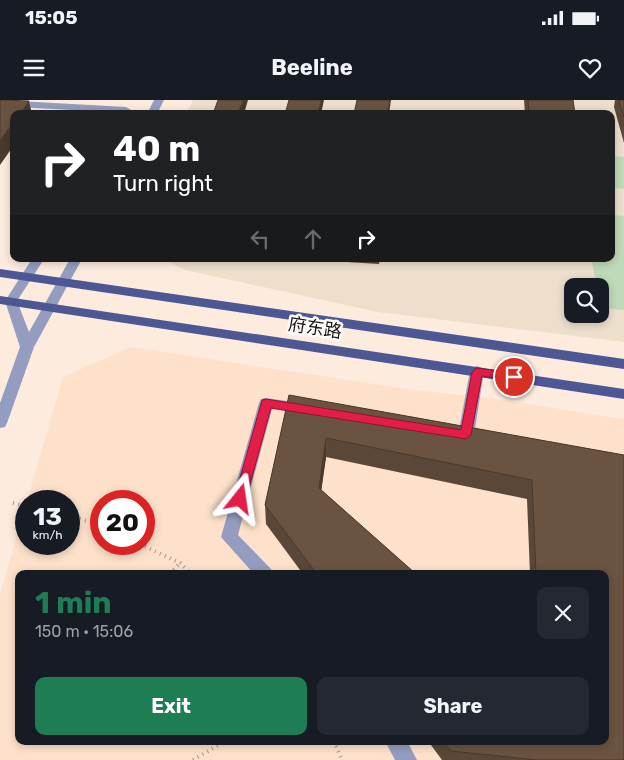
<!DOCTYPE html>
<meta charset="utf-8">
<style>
body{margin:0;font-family:Rubik,"Noto Sans SC",sans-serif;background:#242831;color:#f1f3f6;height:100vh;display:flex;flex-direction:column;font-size:19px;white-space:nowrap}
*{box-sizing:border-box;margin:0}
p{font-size:16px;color:#9ea1a6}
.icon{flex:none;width:28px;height:28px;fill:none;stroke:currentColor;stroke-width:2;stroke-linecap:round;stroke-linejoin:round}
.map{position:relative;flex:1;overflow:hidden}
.side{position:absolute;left:15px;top:470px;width:594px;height:175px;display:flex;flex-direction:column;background:#171b24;border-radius:10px;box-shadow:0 2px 8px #0003}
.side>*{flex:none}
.hud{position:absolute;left:10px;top:10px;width:605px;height:152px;border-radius:10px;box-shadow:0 2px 8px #0003;background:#202124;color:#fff;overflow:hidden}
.tools{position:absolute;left:564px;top:178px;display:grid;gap:10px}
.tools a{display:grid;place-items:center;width:45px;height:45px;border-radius:10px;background:#171b24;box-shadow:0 2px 8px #0003;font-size:25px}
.speed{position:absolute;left:15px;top:390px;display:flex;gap:10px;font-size:25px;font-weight:700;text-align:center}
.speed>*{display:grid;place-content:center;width:65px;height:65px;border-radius:50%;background:#171b24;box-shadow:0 2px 8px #0003;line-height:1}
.speed small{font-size:12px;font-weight:400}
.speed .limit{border:8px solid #d22;background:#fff;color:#111}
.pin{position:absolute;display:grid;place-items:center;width:42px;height:42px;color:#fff;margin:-21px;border:2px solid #fff;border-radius:50%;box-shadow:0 1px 5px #0007}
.me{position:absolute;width:55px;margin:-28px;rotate:15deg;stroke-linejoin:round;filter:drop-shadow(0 0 4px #0008)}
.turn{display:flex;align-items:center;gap:18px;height:105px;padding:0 20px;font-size:22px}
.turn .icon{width:65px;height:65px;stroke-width:2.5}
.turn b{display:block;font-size:35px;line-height:42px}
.lanes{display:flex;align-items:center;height:48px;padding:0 20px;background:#0003;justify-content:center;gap:25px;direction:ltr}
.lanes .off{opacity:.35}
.round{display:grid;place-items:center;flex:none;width:52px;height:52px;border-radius:10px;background:#242831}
.headline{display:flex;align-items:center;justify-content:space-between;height:85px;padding:0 20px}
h1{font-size:30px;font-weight:700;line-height:38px;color:#1f7d54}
.primary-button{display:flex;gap:10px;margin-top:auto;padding:10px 20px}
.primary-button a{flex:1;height:58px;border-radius:10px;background:#1f7d54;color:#fff;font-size:20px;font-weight:700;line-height:58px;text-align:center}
.primary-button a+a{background:#242831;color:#f1f3f6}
.status{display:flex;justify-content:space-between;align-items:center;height:35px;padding:0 25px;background:#171b24;direction:ltr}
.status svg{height:14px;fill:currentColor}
header{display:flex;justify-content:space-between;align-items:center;height:65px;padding:0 20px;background:#171b24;font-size:22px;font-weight:700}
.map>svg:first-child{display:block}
</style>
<div class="status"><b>15:05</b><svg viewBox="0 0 49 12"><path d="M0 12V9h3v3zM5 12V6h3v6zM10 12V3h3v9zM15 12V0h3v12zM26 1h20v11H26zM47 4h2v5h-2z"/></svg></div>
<header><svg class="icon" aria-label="menu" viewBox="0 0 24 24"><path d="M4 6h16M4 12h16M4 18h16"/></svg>Beeline<svg class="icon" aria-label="heart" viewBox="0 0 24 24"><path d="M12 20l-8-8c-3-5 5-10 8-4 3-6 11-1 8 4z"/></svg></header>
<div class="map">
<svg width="624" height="660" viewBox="0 0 624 660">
<rect width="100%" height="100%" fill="#fdebde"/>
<!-- built -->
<path fill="#fde1cb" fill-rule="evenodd" d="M 131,247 L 414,290 L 496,299 L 624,319 L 624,660 L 0,660 L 0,495 L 26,404 L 26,444 L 69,444 L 69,401 L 27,401 L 63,277 ZM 101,401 L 144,401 L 144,444 L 101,444 ZM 19,474 L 605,474 L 605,641 L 19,641 Z"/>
<!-- education -->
<path fill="#eddfcc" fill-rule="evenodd" d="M 193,0 L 624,0 L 624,242 L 378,212 L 185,170 L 163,159 L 611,159 L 611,14 L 186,14 ZM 572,186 L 600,186 L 600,214 L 572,214 Z"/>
<!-- green -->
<g fill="#bfdab8">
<path d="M 611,56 L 624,57 L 624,89 L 611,88 Z"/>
<path d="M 611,115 L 624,116 L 624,210 L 601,208 L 600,186 L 597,186 L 591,159 L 611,159 Z"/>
</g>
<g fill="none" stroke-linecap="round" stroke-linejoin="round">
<!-- path -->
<g stroke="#a6978c" stroke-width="4" stroke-dasharray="1 4.5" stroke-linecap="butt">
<path d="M 13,403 L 26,406"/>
<path d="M 69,416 L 101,425"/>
<path d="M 140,444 L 180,463 L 191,474"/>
<path d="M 170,474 L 180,463"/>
<path d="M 334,641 L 342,660"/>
<path d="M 193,660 L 225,641"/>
</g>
<!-- minor -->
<g fill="#949dc0" fill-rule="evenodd">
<path d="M 0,0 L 126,7 L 131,10 L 126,13 L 0,6 Z"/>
<path d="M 154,0 L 164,0 L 157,14 L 147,14 Z"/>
<path d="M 32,159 L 44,159 L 17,201 L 29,232 L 70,159 L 82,159 L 34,247 L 7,323 L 5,327 L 0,328 L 0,303 L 20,247 L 5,201 Z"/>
<path d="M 477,266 L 482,268 L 484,271 L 474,335 L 471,339 L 466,340 L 461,339 L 458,335 L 470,271 L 472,268 Z"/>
<path d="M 266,298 L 307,304 L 312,305 L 314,309 L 312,313 L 307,314 L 272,309 L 238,435 L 271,469 L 274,474 L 254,474 L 221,437 L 259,303 L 261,299 Z"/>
<path d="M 385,641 L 407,641 L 417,660 L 395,660 Z"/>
</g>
<!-- major -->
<g fill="#4c5794" fill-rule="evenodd">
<path d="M 0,169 L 624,259 L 624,269 L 0,177 Z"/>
<path d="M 0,196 L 624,289 L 624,299 L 0,204 Z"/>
</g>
</g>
<!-- wall -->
<g fill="#5b4737">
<path d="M 524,0 L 573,0 L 575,14 L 525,14 Z"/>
<path d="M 615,0 L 624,0 L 624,43 L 614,7 Z"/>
<path d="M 299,159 L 380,159 L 379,164 Z"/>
<path d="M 289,295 L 624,355 L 624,660 L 442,660 L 428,641 L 605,641 L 605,474 L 530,474 L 527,399 L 326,357 L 321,390 L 416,474 L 303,474 L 266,424 L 265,405 Z"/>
</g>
<!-- shaded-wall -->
<g fill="#4a3a2d">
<path d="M 243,0 L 248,0 L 244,14 L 238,14 Z"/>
<path d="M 321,0 L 324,0 L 321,14 L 318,14 Z"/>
<path d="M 390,0 L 391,0 L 389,14 L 387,14 Z"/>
<path d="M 29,1 L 32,14 L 20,14 Z"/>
<path d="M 14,22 L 14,45 L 0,65 L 0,40 Z"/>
<path d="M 326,338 L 326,357 L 319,407 L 319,388 Z"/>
</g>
<!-- building -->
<g fill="#6a5340" stroke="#4a3a2d">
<path d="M 0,0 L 29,1 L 20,14 L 14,14 L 14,22 L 0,40 Z"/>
<path d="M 218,0 L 243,0 L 238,14 L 213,14 Z"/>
<path d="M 289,0 L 321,0 L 318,14 L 285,14 Z"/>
<path d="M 357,0 L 390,0 L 387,14 L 354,14 Z"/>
<path d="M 528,0 L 573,0 L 575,14 L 529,14 Z"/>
<path d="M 619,0 L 624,0 L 624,17 Z"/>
<path d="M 289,295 L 624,355 L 624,660 L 538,660 L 451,651 L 443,641 L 605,641 L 605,474 L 536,474 L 532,380 L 326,338 L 319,388 L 416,474 L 317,474 L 265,405 Z"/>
</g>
<!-- route -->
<path fill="#e11d48" stroke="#92132f" d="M 477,268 L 514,273 L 519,277 L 514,281 L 482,276 L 471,335 L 466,339 L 271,308 L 246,399 L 244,402 L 236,402 L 234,399 L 262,300 L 266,299 L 461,330 L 472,272 Z"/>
<g text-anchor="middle" stroke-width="5" stroke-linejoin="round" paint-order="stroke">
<!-- street labels -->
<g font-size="18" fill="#221811" stroke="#fcfcfc">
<text transform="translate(315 228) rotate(9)" y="6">府东路</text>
</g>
</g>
</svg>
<div class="tools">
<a><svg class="icon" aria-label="search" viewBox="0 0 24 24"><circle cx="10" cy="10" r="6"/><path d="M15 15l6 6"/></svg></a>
</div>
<div class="speed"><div>13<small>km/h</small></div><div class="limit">20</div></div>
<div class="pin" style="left:514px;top:277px;background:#d93025"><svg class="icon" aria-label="arrive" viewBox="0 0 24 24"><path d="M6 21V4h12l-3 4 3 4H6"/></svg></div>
<svg class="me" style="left:240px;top:399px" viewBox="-20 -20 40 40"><path d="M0-17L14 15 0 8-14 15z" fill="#e11d48" stroke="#fff" stroke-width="4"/></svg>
<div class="hud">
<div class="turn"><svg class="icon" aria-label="right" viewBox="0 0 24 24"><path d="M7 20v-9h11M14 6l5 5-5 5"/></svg><div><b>40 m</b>Turn right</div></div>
<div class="lanes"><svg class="icon off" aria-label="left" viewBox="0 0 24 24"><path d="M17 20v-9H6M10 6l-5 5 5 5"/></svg><svg class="icon off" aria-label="ahead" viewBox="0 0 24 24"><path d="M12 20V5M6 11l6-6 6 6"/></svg><svg class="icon" aria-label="right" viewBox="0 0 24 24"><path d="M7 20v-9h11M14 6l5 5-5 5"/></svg></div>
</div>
<section class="side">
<div class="headline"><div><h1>1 min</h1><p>150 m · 15:06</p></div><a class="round"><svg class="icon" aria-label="close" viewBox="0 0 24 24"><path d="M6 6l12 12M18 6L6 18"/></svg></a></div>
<div class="primary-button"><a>Exit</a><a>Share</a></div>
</section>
</div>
